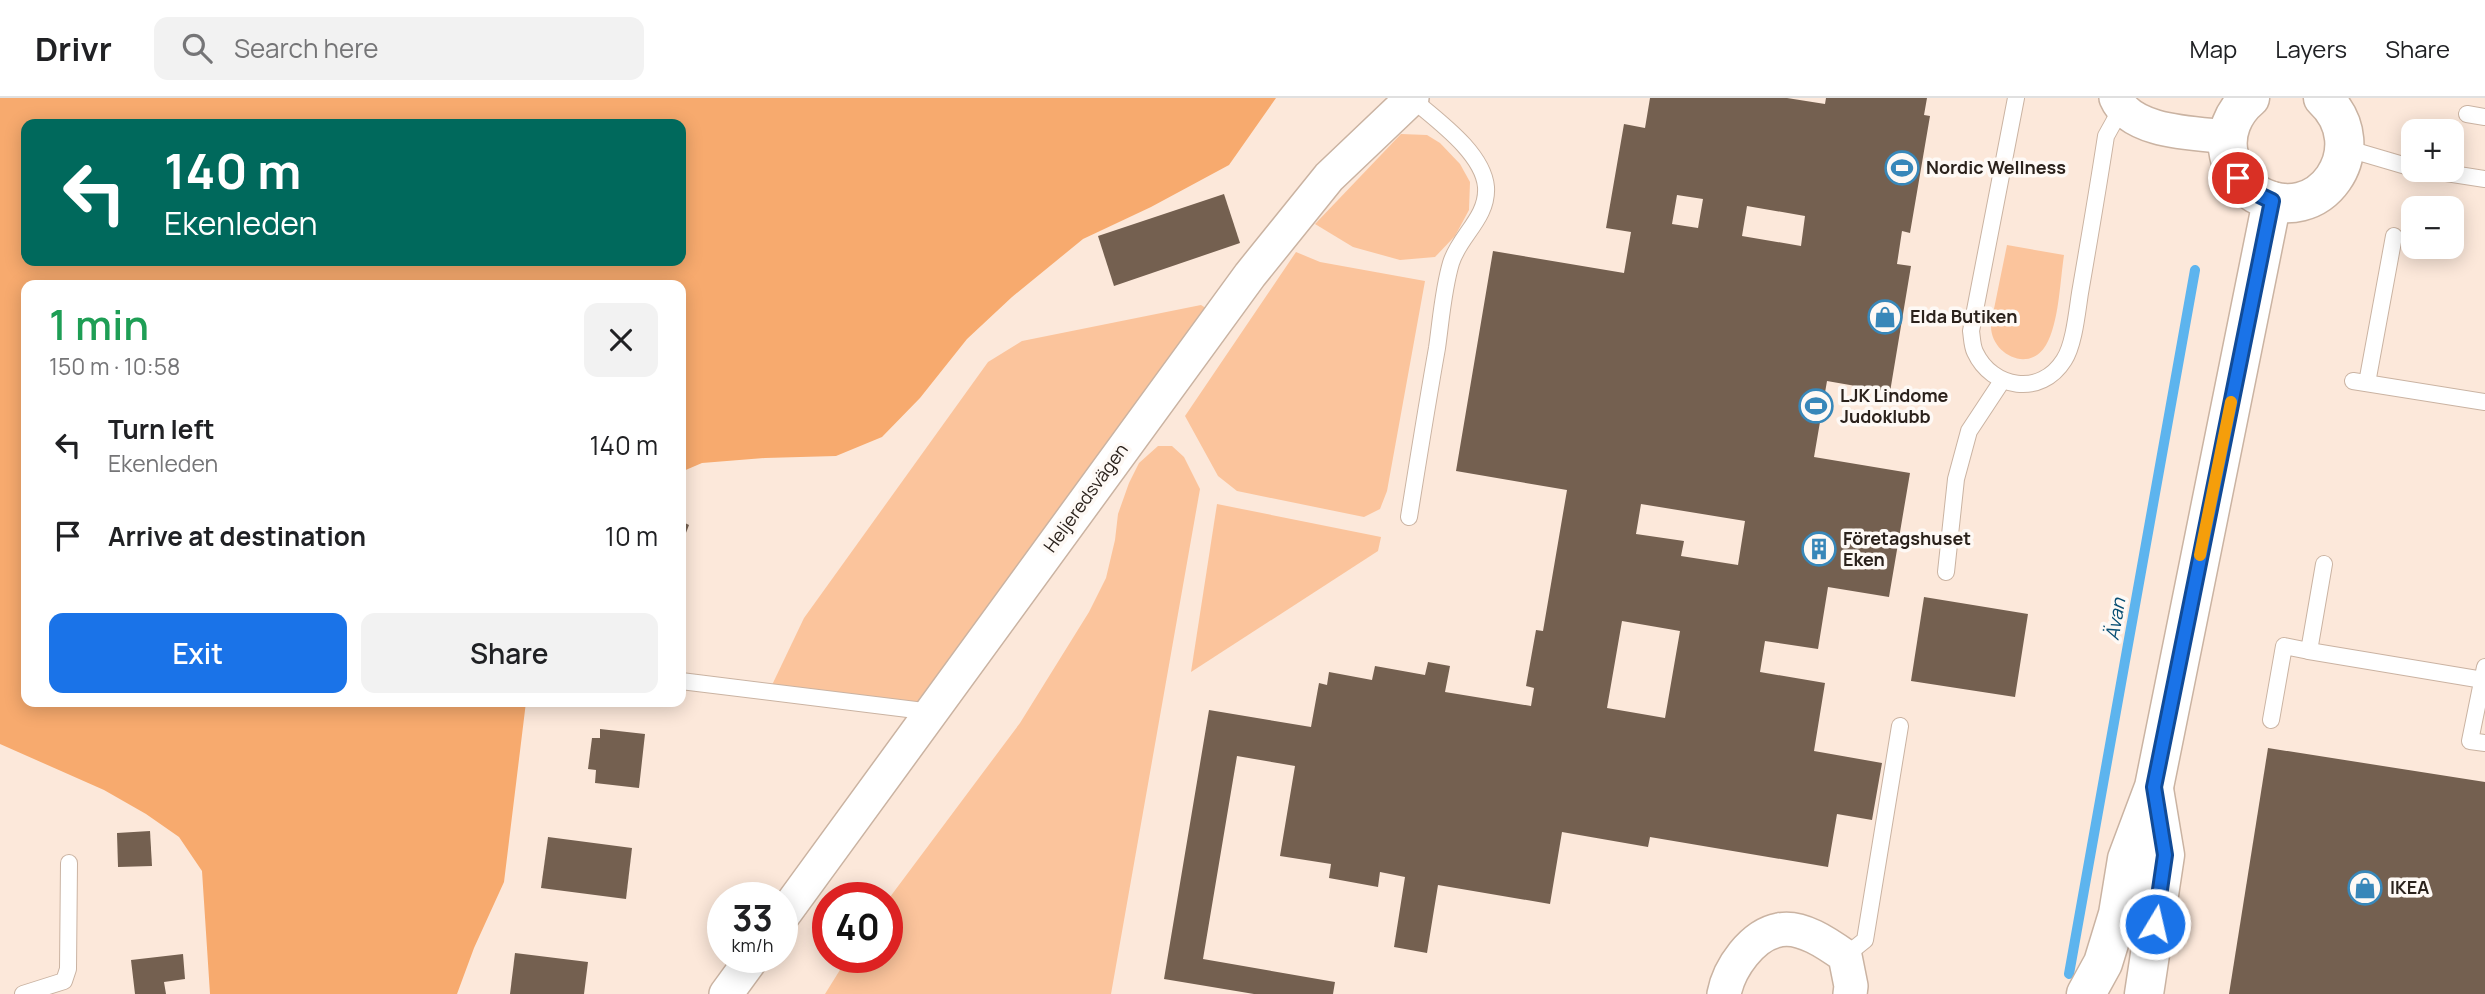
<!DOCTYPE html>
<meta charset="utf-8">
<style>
body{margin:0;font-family:Manrope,sans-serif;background:#f2f2f2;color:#202124;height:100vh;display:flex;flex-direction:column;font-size:26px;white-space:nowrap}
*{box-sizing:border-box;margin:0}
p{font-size:23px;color:#757577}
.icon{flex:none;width:38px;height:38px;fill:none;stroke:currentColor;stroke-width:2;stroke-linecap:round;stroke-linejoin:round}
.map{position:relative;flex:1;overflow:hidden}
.side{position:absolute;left:21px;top:182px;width:665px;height:427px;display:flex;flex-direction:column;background:#fff;border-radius:14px;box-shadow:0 4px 18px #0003}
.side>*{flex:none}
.banner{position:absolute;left:21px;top:21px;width:665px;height:147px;border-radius:14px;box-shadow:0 4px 18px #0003;background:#00695c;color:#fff;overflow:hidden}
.buttons{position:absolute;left:2401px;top:21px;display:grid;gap:14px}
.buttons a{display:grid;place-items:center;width:63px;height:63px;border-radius:14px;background:#fff;box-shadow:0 4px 18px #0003;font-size:35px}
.speed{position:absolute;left:707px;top:784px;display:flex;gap:14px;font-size:35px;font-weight:700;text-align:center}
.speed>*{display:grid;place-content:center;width:91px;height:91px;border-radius:50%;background:#fff;box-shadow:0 4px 18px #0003;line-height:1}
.speed small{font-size:18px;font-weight:400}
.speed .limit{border:10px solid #d22;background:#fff;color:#111}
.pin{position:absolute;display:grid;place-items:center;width:60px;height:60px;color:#fff;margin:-30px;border:4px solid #fff;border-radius:50%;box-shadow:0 2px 7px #0007}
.me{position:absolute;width:77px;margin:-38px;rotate:9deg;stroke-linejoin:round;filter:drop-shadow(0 0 5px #0008)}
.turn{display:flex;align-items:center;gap:24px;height:147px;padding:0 28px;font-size:32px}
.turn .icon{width:91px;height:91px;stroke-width:2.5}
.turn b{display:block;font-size:49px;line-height:60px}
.round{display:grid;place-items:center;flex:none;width:74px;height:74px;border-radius:14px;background:#f2f2f2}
.head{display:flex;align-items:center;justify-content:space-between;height:119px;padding:0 28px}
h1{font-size:42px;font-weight:600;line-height:52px;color:#1e9e55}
.cta{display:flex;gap:14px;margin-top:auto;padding:14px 28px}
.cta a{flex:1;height:80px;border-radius:14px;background:#1a73e8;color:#fff;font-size:28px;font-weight:600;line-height:80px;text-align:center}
.cta a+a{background:#f2f2f2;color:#202124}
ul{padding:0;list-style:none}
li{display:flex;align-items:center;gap:21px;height:91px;padding:0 28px}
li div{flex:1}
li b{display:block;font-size:26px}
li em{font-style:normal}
header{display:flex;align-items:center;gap:42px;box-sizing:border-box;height:98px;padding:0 35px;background:#fff;border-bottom:2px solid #e0e0e0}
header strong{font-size:33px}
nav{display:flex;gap:38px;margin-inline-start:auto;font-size:24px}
.search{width:490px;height:63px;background:#f2f2f2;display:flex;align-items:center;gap:18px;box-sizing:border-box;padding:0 24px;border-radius:14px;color:#757577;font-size:26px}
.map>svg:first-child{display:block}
</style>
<header>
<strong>Drivr</strong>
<div class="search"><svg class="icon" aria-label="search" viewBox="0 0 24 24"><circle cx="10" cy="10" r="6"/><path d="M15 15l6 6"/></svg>Search here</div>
<nav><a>Map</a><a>Layers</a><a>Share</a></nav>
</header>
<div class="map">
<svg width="2485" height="896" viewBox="0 0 2485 896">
<rect width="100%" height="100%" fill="#fce8da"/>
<!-- green -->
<g fill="#fbc49c">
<path d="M 1401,36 L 1427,37 L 1440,45 L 1460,66 L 1470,84 L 1469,112 L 1455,138 L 1435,159 L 1400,162 L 1353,149 L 1315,126 Z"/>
<path d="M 2007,147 L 2064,157 C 2060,183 2059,225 2046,247 C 2029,276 1990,256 1991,227 C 1991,220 1994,212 1995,206 C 1999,186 2003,167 2007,147 Z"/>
<path d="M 1296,154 L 1320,164 L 1425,183 L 1387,393 L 1380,411 L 1364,419 L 1237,393 L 1218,378 L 1185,318 Z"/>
<path d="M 1201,207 L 1212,214 L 921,610 L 772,587 L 804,520 L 988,264 L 1022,243 Z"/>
<path d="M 1158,348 L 1172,348 L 1184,359 L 1200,391 L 1111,896 L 825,896 L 848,859 L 887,859 L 887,803 L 1020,625 L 1089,514 L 1106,480 L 1115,442 L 1118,416 L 1129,385 L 1139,365 Z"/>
<path d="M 1217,406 L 1381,439 L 1378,453 L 1191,574 Z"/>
</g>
<!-- forest -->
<path fill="#f7aa6e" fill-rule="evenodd" d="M 0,0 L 1276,0 L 1229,67 L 1151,109 L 1083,141 L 1012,199 L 967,241 L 920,300 L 882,339 L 836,358 L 765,360 L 702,365 L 681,374 L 681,187 L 26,187 L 26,604 L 526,604 L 504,784 L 474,850 L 457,896 L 210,896 L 202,773 L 179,739 L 146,716 L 104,692 L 0,646 ZM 26,26 L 681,26 L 681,163 L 26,163 Z"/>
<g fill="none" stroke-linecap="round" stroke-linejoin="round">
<!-- stream -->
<path stroke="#5db4ee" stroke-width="10" d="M 2069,876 L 2195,172"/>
</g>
<!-- building -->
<g fill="#746050" fill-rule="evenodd">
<path d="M 1650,0 L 1787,0 L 1825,6 L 1826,0 L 1927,0 L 1924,17 L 1930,18 L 1910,135 L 1902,133 L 1897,166 L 1911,168 L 1890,294 L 1827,283 L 1814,359 L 1910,375 L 1889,499 L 1828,489 L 1818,551 L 1765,543 L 1760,574 L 1825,585 L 1814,653 L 1882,665 L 1872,722 L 1837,716 L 1828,769 L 1650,739 L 1648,749 L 1562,734 L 1550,806 L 1438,787 L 1427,855 L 1394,849 L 1405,779 L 1380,774 L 1378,789 L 1329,780 L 1331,766 L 1280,758 L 1295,668 L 1237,658 L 1203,861 L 1335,884 L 1333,896 L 1254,896 L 1164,881 L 1209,612 L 1311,629 L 1319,585 L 1327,587 L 1329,574 L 1372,582 L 1375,568 L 1425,577 L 1428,564 L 1450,568 L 1445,594 L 1531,608 L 1534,590 L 1526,588 L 1536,532 L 1543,533 L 1567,392 L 1456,373 L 1493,153 L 1624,175 L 1631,134 L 1606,130 L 1624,26 L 1645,30 ZM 1677,97 L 1703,101 L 1698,130 L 1672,126 ZM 1747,108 L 1805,118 L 1801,148 L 1742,138 ZM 1641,406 L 1745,423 L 1738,467 L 1681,458 L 1684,443 L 1636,436 ZM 1622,523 L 1680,533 L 1665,620 L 1607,610 Z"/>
<path d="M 1224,96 L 1240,145 L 1114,188 L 1098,138 Z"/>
<path d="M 681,423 L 689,427 L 681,448 Z"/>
<path d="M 1924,499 L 2028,516 L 2015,599 L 1911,583 Z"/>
<path d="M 600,631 L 645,636 L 639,690 L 595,685 L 596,672 L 588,671 L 592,640 L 600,640 Z"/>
<path d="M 2268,650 L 2485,684 L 2485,896 L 2229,896 Z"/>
<path d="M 150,733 L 152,768 L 118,769 L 117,735 Z"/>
<path d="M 548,739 L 632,750 L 626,801 L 541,790 Z"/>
<path d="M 515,855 L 588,864 L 584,896 L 510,896 Z"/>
<path d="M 183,856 L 185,881 L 164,884 L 166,896 L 135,896 L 131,862 Z"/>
</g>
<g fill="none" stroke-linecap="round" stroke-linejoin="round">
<defs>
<g id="service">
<path d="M 2016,0 L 1971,233 C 1972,239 1972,248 1975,254 C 1992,291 2041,299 2064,262 C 2074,247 2077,214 2080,195 C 2089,143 2098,90 2106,38 L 2121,11"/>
<path d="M 2467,16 L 2485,19"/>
<path d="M 2345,50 L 2413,70"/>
<path d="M 2427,72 L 2485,81"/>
<path d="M 2353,283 L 2485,304"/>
<path d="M 2367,285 L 2394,138"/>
<path d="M 1409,419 C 1418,363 1427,306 1437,250 C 1441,222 1443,192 1451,165 C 1459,138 1488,120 1486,89 C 1483,54 1435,21 1411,0"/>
<path d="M 1946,474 L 1956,381 L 1969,333 L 2002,283"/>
<path d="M 2309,553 L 2483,582"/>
<path d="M 2485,569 L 2470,643 L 2485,645"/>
<path d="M 681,583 L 932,614"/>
<path d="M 2271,622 L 2284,548 L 2309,553 L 2324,466"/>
<path d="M 1845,858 L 1865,842 L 1900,628"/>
<path d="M 23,896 L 64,883 L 68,871 L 69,765"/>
</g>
<g id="minor">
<path d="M 2116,0 C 2131,35 2194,35 2228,39"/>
<path d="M 782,819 L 1250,177 L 1329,79 L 1412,0"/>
<path d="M 726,896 L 753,859"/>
<path d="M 1724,896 C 1729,870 1752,837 1779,832 C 1801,827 1828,846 1845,858 L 1851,888 L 1850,896"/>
</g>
<g id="tertiary">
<path d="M 2250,0 C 2233,14 2224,36 2229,57 C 2232,73 2242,88 2256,96 C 2319,133 2377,50 2323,0"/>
<path d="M 2086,896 L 2103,865 L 2118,816 L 2127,761 L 2154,689 L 2272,103"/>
<path d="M 2144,896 L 2165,757 L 2154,691"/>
</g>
</defs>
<!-- service casing -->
<use href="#service" stroke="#cab3a2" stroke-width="18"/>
<!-- minor casing -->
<use href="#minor" stroke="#cab3a2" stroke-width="36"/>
<!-- tertiary casing -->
<use href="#tertiary" stroke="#cab3a2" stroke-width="41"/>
<!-- service -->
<use href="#service" stroke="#fff" stroke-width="16"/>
<!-- minor -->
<use href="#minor" stroke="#fff" stroke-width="33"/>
<!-- tertiary -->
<use href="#tertiary" stroke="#fff" stroke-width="38"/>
</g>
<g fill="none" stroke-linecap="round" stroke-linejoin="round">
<defs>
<path id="route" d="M 2155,826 L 2165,757 L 2154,689 L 2272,103 L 2253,94 L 2238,80"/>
</defs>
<!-- route casing -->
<use href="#route" stroke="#114b97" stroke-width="18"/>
<!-- route -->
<use href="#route" stroke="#1a73e8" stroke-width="12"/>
<!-- slow -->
<path stroke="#f59e0b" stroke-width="12" d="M 2200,457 L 2231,304"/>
</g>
<!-- icons -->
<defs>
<symbol id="stadium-ring" viewBox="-11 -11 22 22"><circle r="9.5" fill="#fef9f5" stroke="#3887b9" stroke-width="1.5"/><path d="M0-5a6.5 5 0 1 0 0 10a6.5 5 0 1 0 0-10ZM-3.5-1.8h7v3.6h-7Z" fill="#3887b9"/></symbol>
<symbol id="shop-ring" viewBox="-11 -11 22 22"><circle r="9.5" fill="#fef9f5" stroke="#3887b9" stroke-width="1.5"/><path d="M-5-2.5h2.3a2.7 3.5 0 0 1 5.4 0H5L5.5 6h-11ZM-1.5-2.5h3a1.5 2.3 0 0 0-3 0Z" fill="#3887b9"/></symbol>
<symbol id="building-ring" viewBox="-11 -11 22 22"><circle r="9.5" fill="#fef9f5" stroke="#3887b9" stroke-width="1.5"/><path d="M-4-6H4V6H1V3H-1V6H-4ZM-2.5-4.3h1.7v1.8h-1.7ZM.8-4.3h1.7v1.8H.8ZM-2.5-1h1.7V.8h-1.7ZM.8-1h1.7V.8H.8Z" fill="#3887b9"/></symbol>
</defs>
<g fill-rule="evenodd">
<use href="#stadium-ring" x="1883" y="51" width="38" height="38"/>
<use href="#shop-ring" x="1866" y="200" width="38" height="38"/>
<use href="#stadium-ring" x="1797" y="289" width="38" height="38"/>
<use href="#building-ring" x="1800" y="432" width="38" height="38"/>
<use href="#shop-ring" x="2346" y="771" width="38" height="38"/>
</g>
<g text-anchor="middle" stroke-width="7" stroke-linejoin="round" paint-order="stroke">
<!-- poi labels -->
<g font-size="18" font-weight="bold" fill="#2b221c" stroke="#fef9f5" text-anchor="start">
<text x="1926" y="76">Nordic Wellness</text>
<text x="1910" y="225">Elda Butiken</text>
<text x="1840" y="304">LJK Lindome<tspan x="1840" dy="21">Judoklubb</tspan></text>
<text x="1843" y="447">Företagshuset<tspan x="1843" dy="21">Eken</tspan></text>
<text x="2390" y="796">IKEA</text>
</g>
<!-- street labels -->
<g font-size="18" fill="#2b221c" stroke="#fef9f5">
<text transform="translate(1086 400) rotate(-54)" y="6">Heljeredsvägen</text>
</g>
<!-- water labels -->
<g font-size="19" font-style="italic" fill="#074e73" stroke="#fef9f5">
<text transform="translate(2115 521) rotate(-80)" y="7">Ävan</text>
</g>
</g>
</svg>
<div class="buttons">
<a>+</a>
<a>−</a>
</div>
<div class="speed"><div>33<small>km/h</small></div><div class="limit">40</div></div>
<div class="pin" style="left:2238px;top:80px;background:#d93025"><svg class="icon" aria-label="arrive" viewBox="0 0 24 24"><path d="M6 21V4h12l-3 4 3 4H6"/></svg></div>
<svg class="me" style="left:2155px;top:826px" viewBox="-20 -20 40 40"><circle r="17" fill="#1a73e8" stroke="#fff" stroke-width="3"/><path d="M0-11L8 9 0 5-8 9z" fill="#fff"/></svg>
<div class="banner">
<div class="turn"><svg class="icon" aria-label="left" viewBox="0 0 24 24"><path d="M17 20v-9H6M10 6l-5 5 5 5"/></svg><div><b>140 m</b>Ekenleden</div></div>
</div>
<section class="side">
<div class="head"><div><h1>1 min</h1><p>150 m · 10:58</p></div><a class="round"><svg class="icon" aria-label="close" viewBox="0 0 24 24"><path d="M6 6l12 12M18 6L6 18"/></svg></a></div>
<ul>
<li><svg class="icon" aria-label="left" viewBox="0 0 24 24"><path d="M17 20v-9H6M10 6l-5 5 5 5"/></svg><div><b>Turn left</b><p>Ekenleden</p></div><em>140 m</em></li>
<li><svg class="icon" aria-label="arrive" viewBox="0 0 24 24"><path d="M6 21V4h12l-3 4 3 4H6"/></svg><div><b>Arrive at destination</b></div><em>10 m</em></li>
</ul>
<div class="cta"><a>Exit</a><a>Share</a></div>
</section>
</div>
